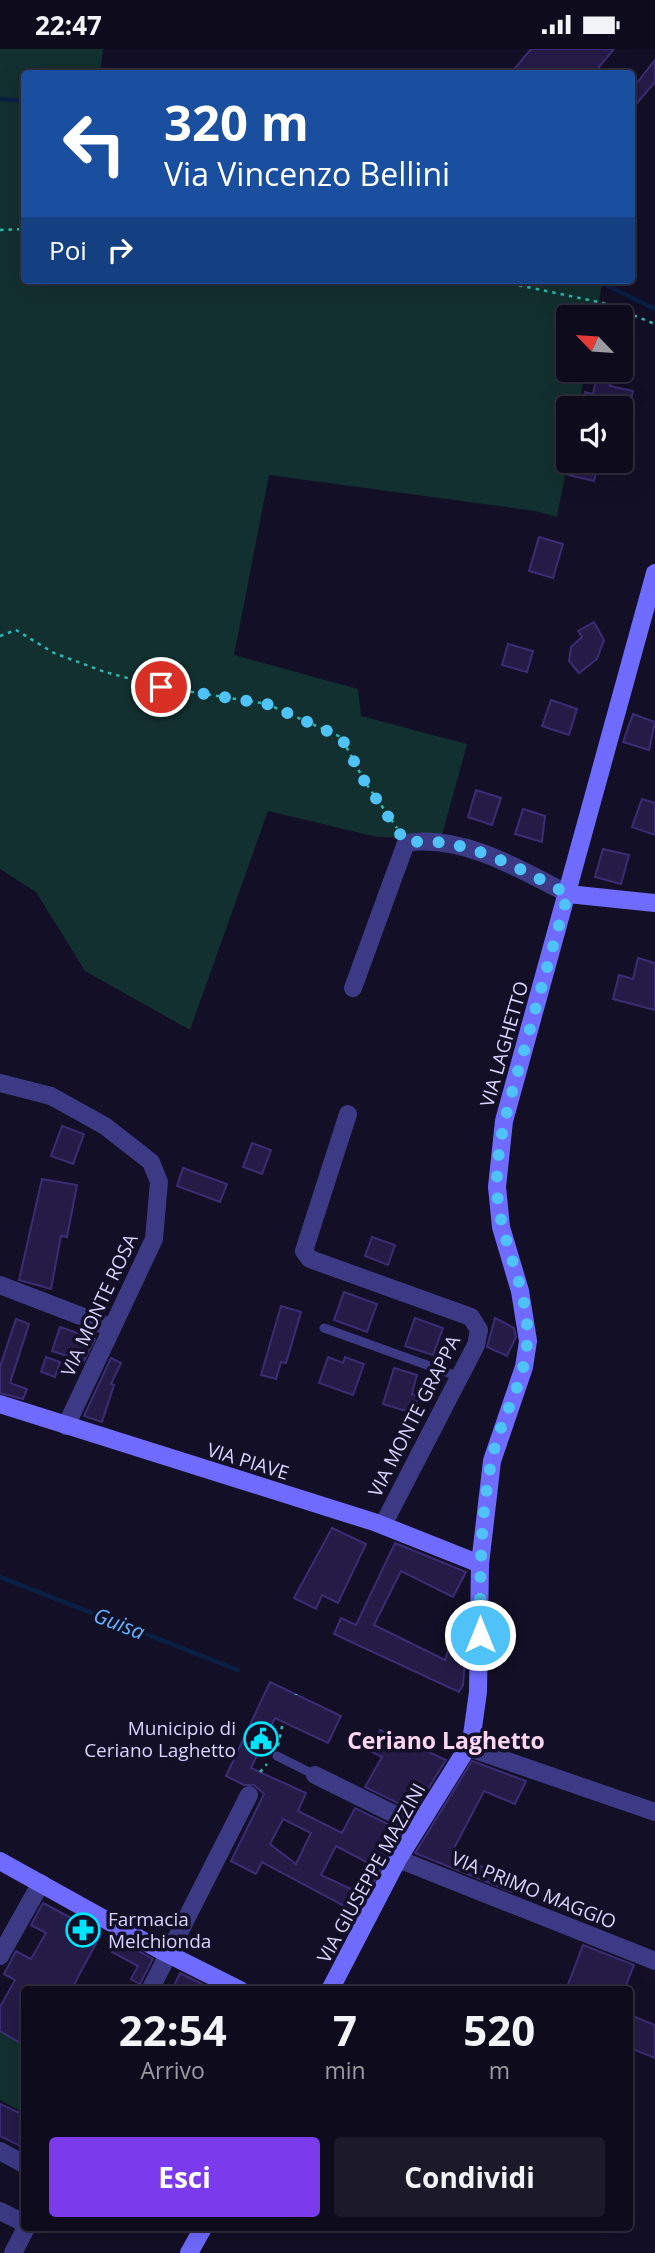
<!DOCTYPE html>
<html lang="it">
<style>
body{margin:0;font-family:"Open Sans",sans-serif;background:#1c1929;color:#f1f3f6;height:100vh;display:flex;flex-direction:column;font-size:26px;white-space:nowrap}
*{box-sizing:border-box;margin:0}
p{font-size:23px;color:#9b9ba3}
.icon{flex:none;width:38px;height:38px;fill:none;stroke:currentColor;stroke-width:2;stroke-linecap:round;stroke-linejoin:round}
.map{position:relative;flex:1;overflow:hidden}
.drawer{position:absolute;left:21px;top:1937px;width:612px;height:245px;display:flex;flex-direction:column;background:#0e0b1c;border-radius:7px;box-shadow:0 7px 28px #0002,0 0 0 2px #2e2b3b}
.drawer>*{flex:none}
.hud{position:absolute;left:21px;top:21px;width:614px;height:214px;border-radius:7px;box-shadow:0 7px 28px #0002,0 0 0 2px #2e2b3b;background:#1a4fa0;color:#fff;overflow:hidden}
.needle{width:46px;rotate:295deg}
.fabs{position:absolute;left:556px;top:256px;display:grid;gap:14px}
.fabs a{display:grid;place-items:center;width:77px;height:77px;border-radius:7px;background:#0e0b1c;box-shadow:0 7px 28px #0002,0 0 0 2px #2e2b3b;font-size:35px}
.pin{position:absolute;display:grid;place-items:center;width:60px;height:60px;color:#fff;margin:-30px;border:4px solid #fff;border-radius:50%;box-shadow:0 2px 7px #0007}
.me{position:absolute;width:77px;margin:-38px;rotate:0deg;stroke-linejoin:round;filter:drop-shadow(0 0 5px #0008)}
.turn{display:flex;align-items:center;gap:24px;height:147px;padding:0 28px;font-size:32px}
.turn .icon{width:91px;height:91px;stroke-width:2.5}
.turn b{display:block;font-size:49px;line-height:60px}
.then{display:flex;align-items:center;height:66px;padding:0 28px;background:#0003;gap:14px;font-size:26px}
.eta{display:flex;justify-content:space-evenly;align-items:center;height:119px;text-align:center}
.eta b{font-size:42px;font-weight:700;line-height:49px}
.primary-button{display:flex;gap:14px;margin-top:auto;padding:14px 28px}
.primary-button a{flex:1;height:80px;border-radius:7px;background:#7c3aed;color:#fff;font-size:28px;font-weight:700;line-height:80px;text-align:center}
.primary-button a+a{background:#1c1929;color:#f1f3f6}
.status{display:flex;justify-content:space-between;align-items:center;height:49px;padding:0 35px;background:#0e0b1c;direction:ltr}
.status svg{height:19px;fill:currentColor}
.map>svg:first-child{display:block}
</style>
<div class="status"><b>22:47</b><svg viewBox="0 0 49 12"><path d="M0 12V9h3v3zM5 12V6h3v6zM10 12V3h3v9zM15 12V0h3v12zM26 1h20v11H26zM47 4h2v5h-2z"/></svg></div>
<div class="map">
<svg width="655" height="2204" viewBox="0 0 655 2204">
<rect width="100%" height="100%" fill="#130f26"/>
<!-- green -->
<g fill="#12302f">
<path d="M 0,0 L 103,0 L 100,24 L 24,24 L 24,231 L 603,231 L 596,268 L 569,268 L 569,320 L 586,320 L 578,359 L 569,359 L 569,406 L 557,468 L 535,462 L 269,426 L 234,606 L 358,640 L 361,667 L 467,695 L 441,790 L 377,788 L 268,762 L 190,981 L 85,922 L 36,843 L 0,820 Z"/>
<path d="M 0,1982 L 24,1996 L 24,2064 L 0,2051 Z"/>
</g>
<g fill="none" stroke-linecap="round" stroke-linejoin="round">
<!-- stream -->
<g stroke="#0a1f44" stroke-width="4.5">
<path d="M 0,50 L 24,52"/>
<path d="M 596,231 L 655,260"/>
<path d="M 0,1528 L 238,1621"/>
</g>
</g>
<!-- building -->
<g fill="#241b47" stroke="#3b2d73" stroke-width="2" fill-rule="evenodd">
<path d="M 531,0 L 614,0 L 594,24 L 511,24 Z"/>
<path d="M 655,11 L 655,33 L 632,60 L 632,40 Z"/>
<path d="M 597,326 L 612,329 L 610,337 L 633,342 L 629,359 L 582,359 L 585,343 L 593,345 Z"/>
<path d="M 571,411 L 599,411 L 594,432 L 568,426 Z"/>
<path d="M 539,488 L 563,495 L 553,529 L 529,522 Z"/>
<path d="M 594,573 L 604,591 L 597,610 L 579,624 L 569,612 L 571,598 L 582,588 L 578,582 Z"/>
<path d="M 508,595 L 533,602 L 527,623 L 502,616 Z"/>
<path d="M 551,651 L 577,660 L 569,686 L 542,677 Z"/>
<path d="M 633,665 L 655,673 L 649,701 L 623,693 Z"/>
<path d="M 476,741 L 501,749 L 492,776 L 468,768 Z"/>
<path d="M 642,750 L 655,754 L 655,786 L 632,778 Z"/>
<path d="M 523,760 L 545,767 L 542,793 L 515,785 Z"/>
<path d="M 603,800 L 629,806 L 621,835 L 595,828 Z"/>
<path d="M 638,909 L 655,914 L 655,961 L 613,950 L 619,926 L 633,930 Z"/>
<path d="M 62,1077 L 84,1085 L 73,1115 L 51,1107 Z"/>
<path d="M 252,1094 L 271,1101 L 262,1125 L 243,1118 Z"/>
<path d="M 183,1119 L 227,1135 L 220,1153 L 177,1137 Z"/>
<path d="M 42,1130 L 77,1136 L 67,1188 L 61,1187 L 51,1240 L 19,1231 Z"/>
<path d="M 372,1188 L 395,1196 L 388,1216 L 365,1207 Z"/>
<path d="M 344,1243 L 377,1255 L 367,1283 L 334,1271 Z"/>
<path d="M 281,1257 L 301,1263 L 286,1314 L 281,1313 L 276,1330 L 261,1326 Z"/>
<path d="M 415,1269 L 443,1279 L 433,1306 L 405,1297 Z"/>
<path d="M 495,1269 L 514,1279 L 516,1288 L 507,1307 L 487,1298 Z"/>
<path d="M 16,1270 L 29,1275 L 10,1334 L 27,1340 L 23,1350 L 0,1344 L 0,1318 Z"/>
<path d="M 60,1278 L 95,1290 L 84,1312 L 52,1302 Z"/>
<path d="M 46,1308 L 60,1313 L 55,1328 L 41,1323 Z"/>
<path d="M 328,1308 L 343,1314 L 345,1308 L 364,1315 L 353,1346 L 319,1334 Z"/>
<path d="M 111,1309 L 121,1314 L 111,1335 L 114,1336 L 102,1373 L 84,1367 Z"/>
<path d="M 394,1319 L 417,1326 L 412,1345 L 418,1347 L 413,1364 L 383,1355 Z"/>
<path d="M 332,1479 L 366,1495 L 338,1554 L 322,1546 L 316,1560 L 294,1549 Z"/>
<path d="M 395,1494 L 466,1523 L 453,1548 L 401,1522 L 374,1576 L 445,1611 L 451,1593 L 466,1598 L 463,1636 L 459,1643 L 334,1585 L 341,1569 L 356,1576 Z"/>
<path d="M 270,1633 L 341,1667 L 328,1694 L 275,1669 L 251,1719 L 306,1744 L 298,1762 L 342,1784 L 355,1759 L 402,1782 L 357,1864 L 262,1813 L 256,1825 L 231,1812 L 264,1745 L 254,1736 L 244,1736 L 226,1727 ZM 283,1770 L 311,1784 L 296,1815 L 270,1795 ZM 336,1797 L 370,1815 L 355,1842 L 321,1826 Z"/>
<path d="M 380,1681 L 446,1711 L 414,1762 L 365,1738 L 382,1708 L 372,1703 Z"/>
<path d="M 472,1712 L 526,1732 L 515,1755 L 484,1742 L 452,1803 L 515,1834 L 512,1843 L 415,1804 Z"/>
<path d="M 43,1854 L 101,1885 L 71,1941 L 24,1941 L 24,1996 L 0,1982 L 0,1958 L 15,1931 L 4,1925 L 16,1902 L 31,1910 L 46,1884 L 31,1876 Z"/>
<path d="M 119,1891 L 153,1910 L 140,1935 L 131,1930 L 138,1917 L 112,1903 Z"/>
<path d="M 583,1896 L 634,1916 L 624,1941 L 566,1941 Z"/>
<path d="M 180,1924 L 214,1941 L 172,1941 Z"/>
<path d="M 630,1966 L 655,1976 L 655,2009 L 630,1999 Z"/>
<path d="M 0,2055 L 24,2066 L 24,2099 L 0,2087 Z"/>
</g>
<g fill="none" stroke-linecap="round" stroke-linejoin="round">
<!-- path -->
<g stroke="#2fb8b0" stroke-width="2.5" stroke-dasharray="3.5 5" stroke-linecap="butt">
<path d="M 0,181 L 24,180"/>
<path d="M 494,231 L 603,254 L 655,275"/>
<path d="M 0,587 L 16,581 L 54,604 L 105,623 L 161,638 L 267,655 L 341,688 L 365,733 L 397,779"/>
<path d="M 296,1646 L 296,1645"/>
<path d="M 278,1697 L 283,1673"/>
<path d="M 260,1723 L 267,1715"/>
</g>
<!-- lane -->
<g stroke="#3d3a85" stroke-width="9">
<path d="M 324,1279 L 460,1328"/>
<path d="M 277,1707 L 315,1726"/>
</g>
<!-- street -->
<g stroke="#3d3a85" stroke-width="18">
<path d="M 353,939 L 406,794 C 462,785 520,820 568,845"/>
<path d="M 0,1034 L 51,1047 L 105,1077 L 151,1113 L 159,1133 L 154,1190 L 66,1377"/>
<path d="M 348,1065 L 304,1202 L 310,1210 L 471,1268 L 479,1281 L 476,1296 L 383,1476"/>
<path d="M 0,1236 L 112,1279"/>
<path d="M 471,1693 L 475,1701 L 655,1763"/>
<path d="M 315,1726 L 418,1777"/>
<path d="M 398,1810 L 655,1912"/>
<path d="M 0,1907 L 41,1834"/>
<path d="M 150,1941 L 249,1746"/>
<path d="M 0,2102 L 24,2115"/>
<path d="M 0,2162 L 24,2174"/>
<path d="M 13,2204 L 26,2179"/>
</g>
<!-- secondary -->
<g stroke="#6f6bff" stroke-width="18">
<path d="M 568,845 L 655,854"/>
<path d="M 0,1355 L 374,1473 L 480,1515"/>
<path d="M 0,1812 L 160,1901 L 240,1941"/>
<path d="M 330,1941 L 398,1810 L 471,1693 L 478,1643 L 480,1515 L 492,1412 L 524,1318 L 528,1292 L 520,1242 L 501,1178 L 497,1138 L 504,1072 L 655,524"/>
<path d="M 189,2204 L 203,2179"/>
</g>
</g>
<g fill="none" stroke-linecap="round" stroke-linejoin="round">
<!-- route -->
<path stroke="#4fc3f7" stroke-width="12" stroke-dasharray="0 21.6" d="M 161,638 L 267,655 L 341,688 L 365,733 L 406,794 C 462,785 520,820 568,845 C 553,896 539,947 525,998 C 512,1044 496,1091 497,1138 C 498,1192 531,1241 527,1294 C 525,1332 503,1365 494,1401 C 480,1460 480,1525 480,1586"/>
</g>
<!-- icons -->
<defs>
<symbol id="civic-ring" viewBox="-11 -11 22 22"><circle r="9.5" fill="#130f26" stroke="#00e5ff" stroke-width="1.5"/><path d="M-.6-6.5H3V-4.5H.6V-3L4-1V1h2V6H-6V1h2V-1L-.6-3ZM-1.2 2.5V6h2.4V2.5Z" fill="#00e5ff"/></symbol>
<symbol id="pharmacy-ring" viewBox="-11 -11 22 22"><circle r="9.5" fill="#130f26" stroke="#00e5ff" stroke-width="1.5"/><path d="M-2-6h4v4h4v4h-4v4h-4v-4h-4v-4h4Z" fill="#00e5ff"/></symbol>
</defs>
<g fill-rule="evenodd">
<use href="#civic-ring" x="242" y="1671" width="38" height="38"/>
<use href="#pharmacy-ring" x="64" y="1862" width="38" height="38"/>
</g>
<g text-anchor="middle" stroke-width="7" stroke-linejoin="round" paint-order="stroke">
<!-- street labels -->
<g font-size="19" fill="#d9d4ff" stroke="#130f26">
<text transform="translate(504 995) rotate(-74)" y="7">VIA LAGHETTO</text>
<text transform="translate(99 1256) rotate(-65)" y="7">VIA MONTE ROSA</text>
<text transform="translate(414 1367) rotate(-63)" y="7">VIA MONTE GRAPPA</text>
<text transform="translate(248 1412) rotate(17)" y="7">VIA PIAVE</text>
<text transform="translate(371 1824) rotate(-61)" y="7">VIA GIUSEPPE MAZZINI</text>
<text transform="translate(534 1841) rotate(22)" y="7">VIA PRIMO MAGGIO</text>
</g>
<!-- poi labels -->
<g font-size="19" fill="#d9d4ff" stroke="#130f26" text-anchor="end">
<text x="236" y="1686">Municipio di<tspan x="236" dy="22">Ceriano Laghetto</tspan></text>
<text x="108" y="1877" text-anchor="start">Farmacia<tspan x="108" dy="22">Melchionda</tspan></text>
</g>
<!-- water labels -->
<g font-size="21" font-style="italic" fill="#62b6ff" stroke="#130f26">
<text transform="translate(119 1575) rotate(21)" y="7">Guisa</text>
</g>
<!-- quarter labels -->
<g font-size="23" font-weight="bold" fill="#ffd6f0" stroke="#130f26">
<text x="446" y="1700">Ceriano Laghetto</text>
</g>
</g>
</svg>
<div class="fabs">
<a><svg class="needle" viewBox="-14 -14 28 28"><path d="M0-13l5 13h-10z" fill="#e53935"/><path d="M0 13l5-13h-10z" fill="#9b9ba3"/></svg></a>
<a><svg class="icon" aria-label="sound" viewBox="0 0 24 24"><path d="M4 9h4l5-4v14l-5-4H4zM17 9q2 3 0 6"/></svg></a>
</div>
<div class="pin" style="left:161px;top:638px;background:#d93025"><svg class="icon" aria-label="arrive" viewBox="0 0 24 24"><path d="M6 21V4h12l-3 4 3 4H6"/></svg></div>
<svg class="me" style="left:480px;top:1586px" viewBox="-20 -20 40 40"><circle r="17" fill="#4fc3f7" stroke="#fff" stroke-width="3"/><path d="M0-11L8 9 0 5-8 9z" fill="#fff"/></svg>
<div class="hud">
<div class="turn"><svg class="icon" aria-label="left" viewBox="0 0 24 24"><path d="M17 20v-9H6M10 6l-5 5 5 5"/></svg><div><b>320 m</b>Via Vincenzo Bellini</div></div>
<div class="then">Poi<svg class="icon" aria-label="right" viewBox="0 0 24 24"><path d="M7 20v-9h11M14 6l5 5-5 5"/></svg></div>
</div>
<section class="drawer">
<div class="eta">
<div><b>22:54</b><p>Arrivo</p></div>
<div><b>7</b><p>min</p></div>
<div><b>520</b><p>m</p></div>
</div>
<div class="primary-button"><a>Esci</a><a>Condividi</a></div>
</section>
</div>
